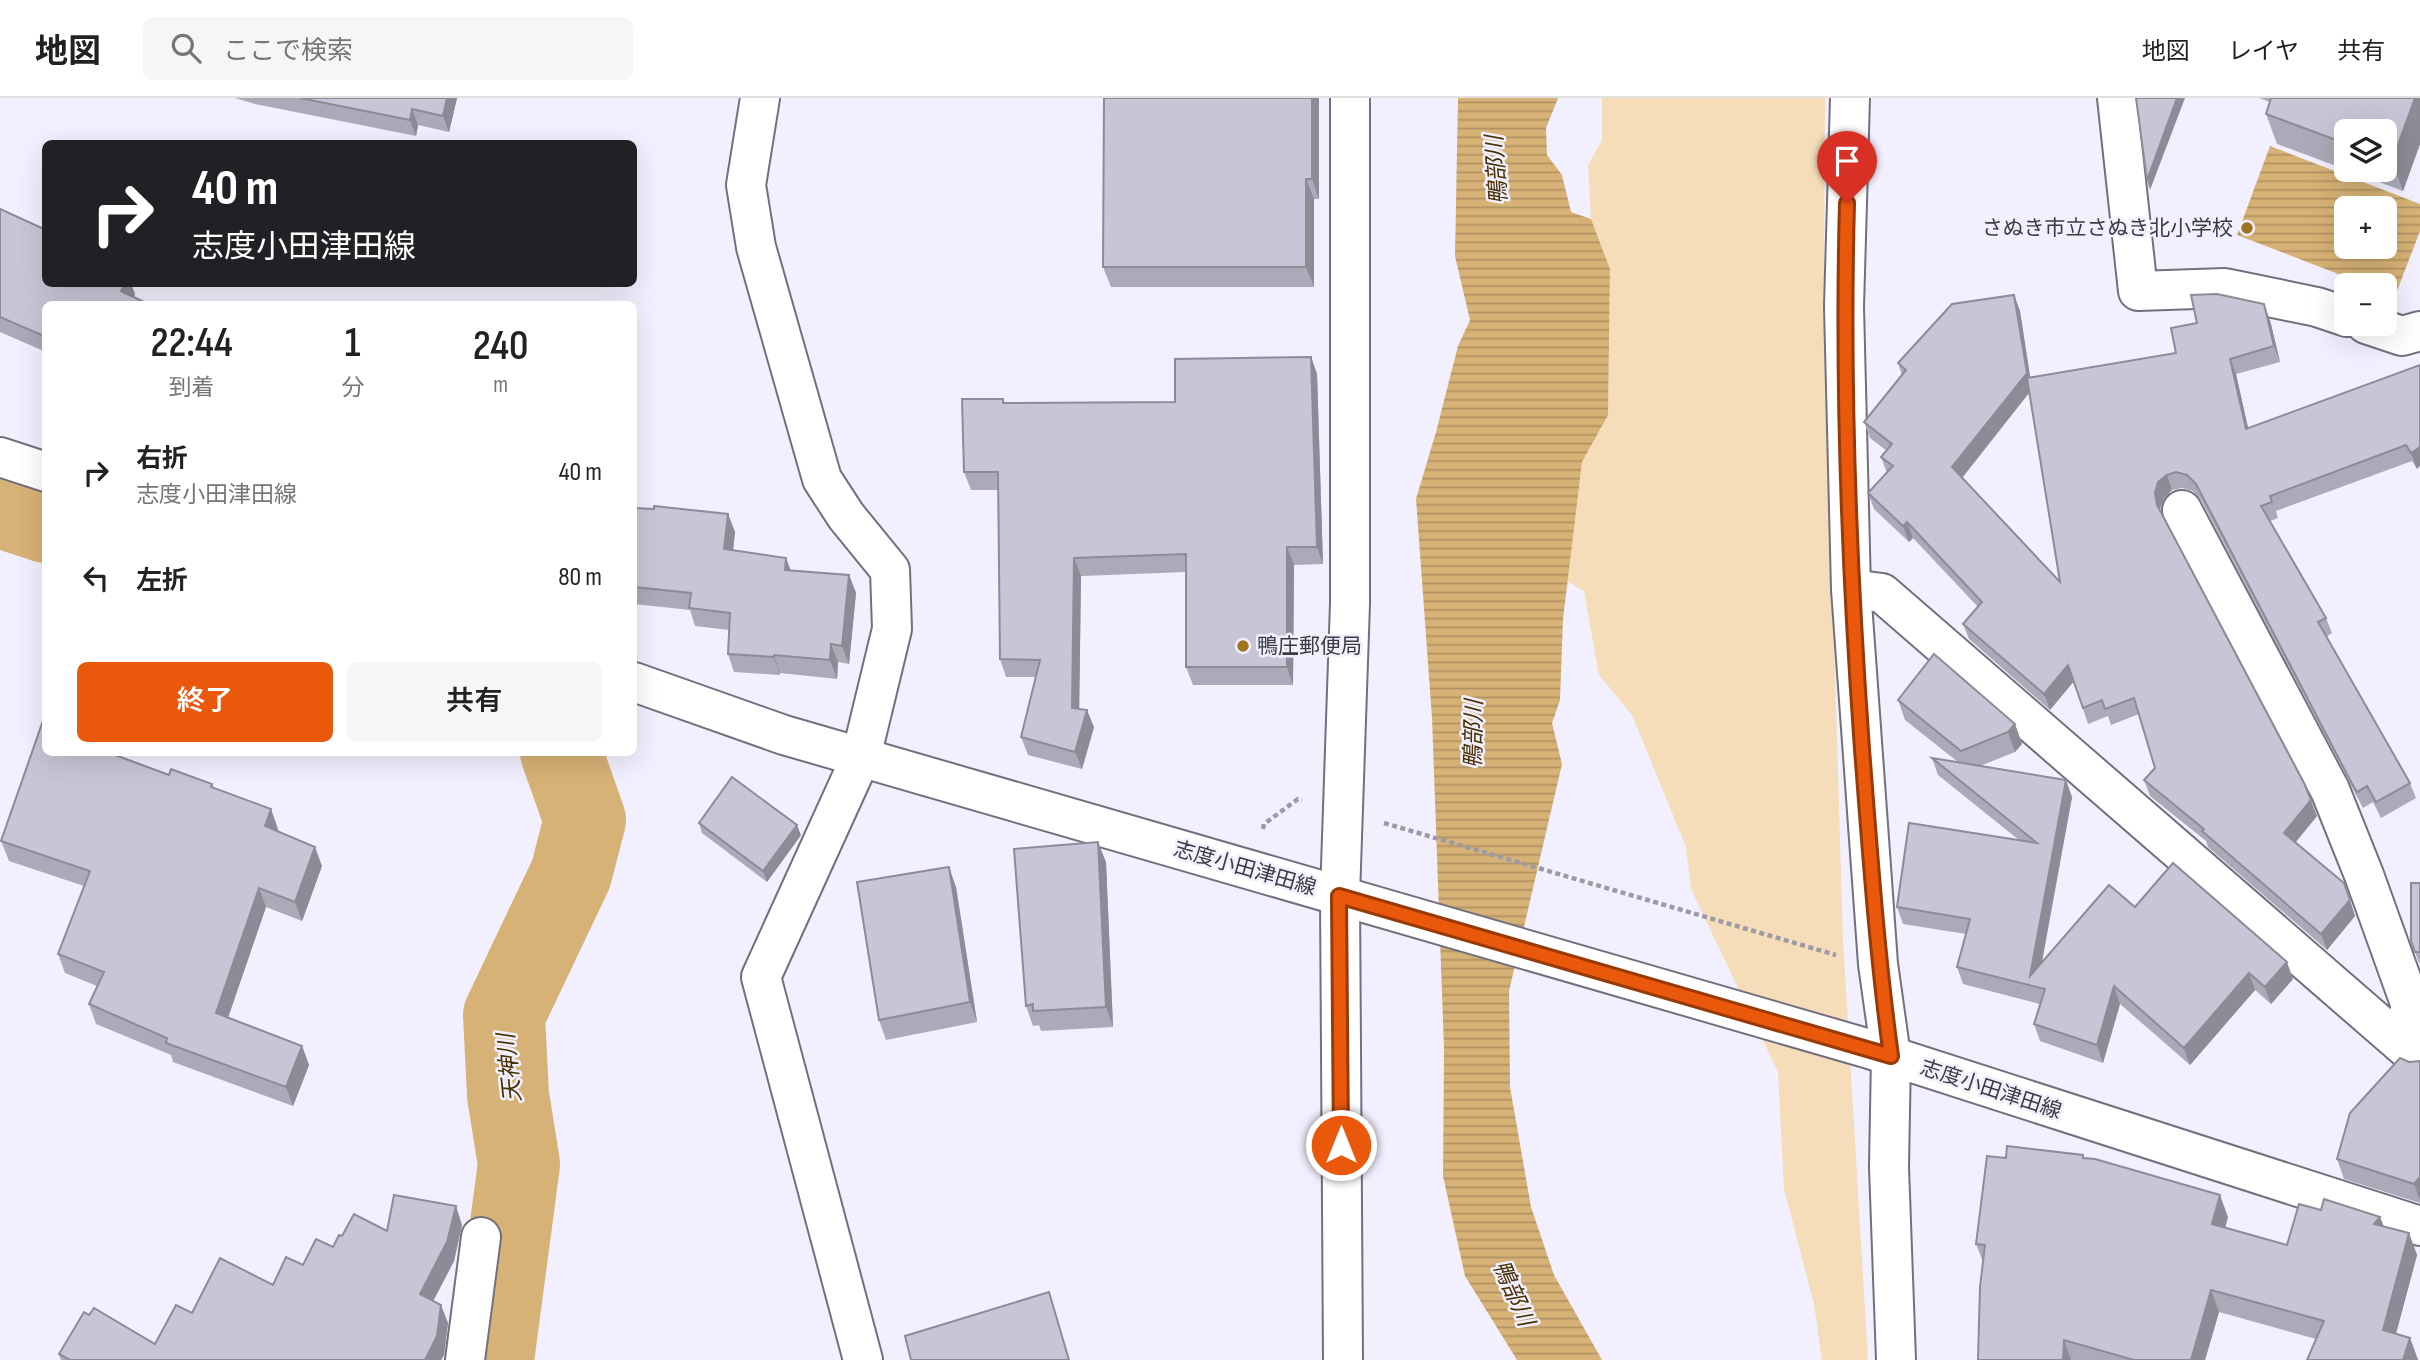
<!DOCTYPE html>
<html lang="ja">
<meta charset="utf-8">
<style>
body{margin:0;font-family:"Sofia Sans Condensed","Noto Sans JP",sans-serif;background:#f6f6f6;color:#222;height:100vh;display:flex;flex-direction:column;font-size:26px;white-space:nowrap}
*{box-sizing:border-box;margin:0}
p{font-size:23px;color:#767676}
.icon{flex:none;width:38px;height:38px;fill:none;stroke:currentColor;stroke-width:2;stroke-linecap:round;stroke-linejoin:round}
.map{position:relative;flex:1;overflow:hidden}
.drawer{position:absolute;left:42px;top:203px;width:595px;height:455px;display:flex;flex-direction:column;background:#fff;border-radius:10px;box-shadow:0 7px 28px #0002}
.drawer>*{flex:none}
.top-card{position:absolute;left:42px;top:42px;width:595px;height:147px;border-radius:10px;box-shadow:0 7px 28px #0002;background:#202124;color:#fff;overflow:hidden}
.fabs{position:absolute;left:2334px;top:21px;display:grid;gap:14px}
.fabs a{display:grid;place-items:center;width:63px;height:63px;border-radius:10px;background:#fff;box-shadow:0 7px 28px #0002;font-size:35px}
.pin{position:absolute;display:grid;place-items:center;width:60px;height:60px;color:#fff;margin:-72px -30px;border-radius:50% 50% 50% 0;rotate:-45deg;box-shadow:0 0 7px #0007}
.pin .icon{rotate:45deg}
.me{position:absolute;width:77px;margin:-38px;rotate:0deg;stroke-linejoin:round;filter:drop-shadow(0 0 5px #0008)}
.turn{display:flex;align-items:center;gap:24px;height:147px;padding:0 35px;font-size:32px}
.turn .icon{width:91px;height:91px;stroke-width:2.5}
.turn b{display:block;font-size:49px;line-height:60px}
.eta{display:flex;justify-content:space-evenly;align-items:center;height:119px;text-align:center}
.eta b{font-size:42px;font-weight:600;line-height:49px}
.button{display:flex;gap:14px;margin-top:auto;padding:14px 35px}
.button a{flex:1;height:80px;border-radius:10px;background:#ea580c;color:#fff;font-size:28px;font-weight:600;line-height:80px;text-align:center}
.button a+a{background:#f6f6f6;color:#222}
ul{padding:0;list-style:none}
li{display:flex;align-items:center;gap:21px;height:105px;padding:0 35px}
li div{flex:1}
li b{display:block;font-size:26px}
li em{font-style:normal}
header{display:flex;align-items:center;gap:42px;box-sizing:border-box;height:98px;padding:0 35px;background:#fff;border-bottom:2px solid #e0e0e0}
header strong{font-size:33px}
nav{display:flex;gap:38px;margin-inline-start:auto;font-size:24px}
.search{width:490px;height:63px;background:#f6f6f6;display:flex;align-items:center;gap:18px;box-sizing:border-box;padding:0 24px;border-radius:10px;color:#767676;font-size:26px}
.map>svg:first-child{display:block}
</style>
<header>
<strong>地図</strong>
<div class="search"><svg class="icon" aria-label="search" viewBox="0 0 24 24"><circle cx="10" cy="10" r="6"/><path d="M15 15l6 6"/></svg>ここで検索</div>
<nav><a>地図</a><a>レイヤ</a><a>共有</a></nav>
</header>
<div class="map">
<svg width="2420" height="1262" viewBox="0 0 2420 1262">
<defs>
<pattern id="water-rules" width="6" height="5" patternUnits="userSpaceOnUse" patternTransform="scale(1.75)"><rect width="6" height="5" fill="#d7b276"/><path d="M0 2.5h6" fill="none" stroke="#b09262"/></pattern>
</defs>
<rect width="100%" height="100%" fill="#f2f0fe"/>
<!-- green -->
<path fill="#f4ddb8" d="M 1602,0 L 1825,0 L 1824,204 L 1843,842 L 1868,1262 L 1822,1262 L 1814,1206 L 1784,1091 L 1778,974 L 1691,791 L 1686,749 L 1632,617 L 1599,577 L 1584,493 L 1567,483 L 1582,364 L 1608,316 L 1610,171 L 1591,121 L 1588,67 L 1602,42 Z"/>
<!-- water -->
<g fill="url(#water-rules)" fill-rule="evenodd">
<path d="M 1458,0 L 1558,0 L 1546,30 L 1547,57 L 1562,77 L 1571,114 L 1591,121 L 1610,171 L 1608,317 L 1582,364 L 1563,521 L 1560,602 L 1552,625 L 1562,666 L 1509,893 L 1510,989 L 1531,1109 L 1554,1177 L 1602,1262 L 1517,1262 L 1465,1178 L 1443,1078 L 1444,951 L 1432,620 L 1416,401 L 1436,334 L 1458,248 L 1470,222 L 1455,158 Z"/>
<path d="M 2270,48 L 2420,106 L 2420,133 L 2395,198 L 2385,194 L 2385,187 L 2367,187 L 2237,137 ZM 2347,110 L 2385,110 L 2385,149 L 2347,149 Z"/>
</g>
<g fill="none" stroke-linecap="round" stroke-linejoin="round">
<!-- river -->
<g stroke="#d7b276" stroke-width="82">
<path d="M 0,409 L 46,424"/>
<path d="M 493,1262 L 519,1066 L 508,997 L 504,917 L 571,776 L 585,722 L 561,654"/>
</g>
<defs>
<g id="street">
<path d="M 760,0 L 746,87 L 756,149 L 822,381 L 846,418 L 890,472 L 892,531 L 861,659 L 761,879 L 863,1262"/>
<path d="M 1850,0 L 1844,209 L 1851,491 L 1878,866 L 1891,958 L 1889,1069 L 1896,1262"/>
<path d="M 2117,0 L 2138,193 L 2225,190 L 2317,209 L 2347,219"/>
<path d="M 2366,226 L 2402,238 L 2420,233"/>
<path d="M 2182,412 L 2330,692 L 2364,777 L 2411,908 L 2401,945"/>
<path d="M 1851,491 L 1882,495 L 2420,962"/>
<path d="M 1340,798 L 1343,1262"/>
<path d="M 465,1262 L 481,1139"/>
</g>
<g id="secondary">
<path d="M 0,359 L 46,374"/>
<path d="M 634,584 L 784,637 L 1866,950 L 2420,1128"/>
<path d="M 1340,798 L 1350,505 L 1350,0"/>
</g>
</defs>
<!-- street casing -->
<use href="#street" stroke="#72707e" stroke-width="42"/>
<!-- secondary casing -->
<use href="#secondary" stroke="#72707e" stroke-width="42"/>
<!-- path -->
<g stroke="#9c9aa4" stroke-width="4.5" stroke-dasharray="5 3.5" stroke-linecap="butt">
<path d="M 1384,725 L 1836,857"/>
<path d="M 1263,731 L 1264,726 L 1298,701 L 1302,702"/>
</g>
<!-- street -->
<use href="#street" stroke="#fff" stroke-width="38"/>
<!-- secondary -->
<use href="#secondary" stroke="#fff" stroke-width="38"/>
</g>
<!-- wall -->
<g fill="#acaab8" fill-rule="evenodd">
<path d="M 235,0 L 457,0 L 449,34 L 418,27 L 416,38 L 255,6 Z"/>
<path d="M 1104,0 L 1319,0 L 1319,101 L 1314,101 L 1314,189 L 1111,189 L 1103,169 Z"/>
<path d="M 2259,0 L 2420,0 L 2420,46 L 2403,93 L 2277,46 L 2266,16 L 2270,4 ZM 2347,33 L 2385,33 L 2385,72 L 2347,72 Z"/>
<path d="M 0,111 L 46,186 L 131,186 L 135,196 L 134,199 L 146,205 L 147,206 L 46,206 L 46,254 L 0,234 Z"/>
<path d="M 2014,197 L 2020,213 L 2030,279 L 2176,255 L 2270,222 L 2280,264 L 2236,276 L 2248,331 L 2420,267 L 2417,371 L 2412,363 L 2276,413 L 2278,420 L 2270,423 L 2326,520 L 2332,535 L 2326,539 L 2410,685 L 2416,700 L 2381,720 L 2373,704 L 2363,710 L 2356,697 L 2201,402 L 2193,393 L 2182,390 L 2172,392 L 2164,400 L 2160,411 L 2161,414 L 2317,718 L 2295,745 L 2344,785 L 2355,818 L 2327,852 L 2208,749 L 2206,743 L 2150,698 L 2144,682 L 2155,670 L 2139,616 L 2111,627 L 2108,618 L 2088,626 L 2074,583 L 2050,612 L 1969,541 L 1963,526 L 1978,509 L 1913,440 L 1909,444 L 1874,411 L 1868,395 L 1887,375 L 1881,359 L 1887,353 L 1870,340 L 1864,324 L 1902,277 L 1898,265 ZM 2029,295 L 2060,484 L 1962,380 Z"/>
<path d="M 1311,259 L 1317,276 L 1323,466 L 1294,467 L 1293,587 L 1193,587 L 1186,569 L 1186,474 L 1081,478 L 1079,610 L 1094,629 L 1082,671 L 1028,657 L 1021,639 L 1036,579 L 1006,579 L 1000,561 L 998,392 L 971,392 L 964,374 L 1003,301 L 1005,305 L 1175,304 Z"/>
<path d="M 634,410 L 728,416 L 735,434 L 733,453 L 791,473 L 849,477 L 856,495 L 849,566 L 838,564 L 837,581 L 780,575 L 780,577 L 734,574 L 728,556 L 729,532 L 695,528 L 690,512 L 634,506 Z"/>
<path d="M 1898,602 L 2015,626 L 2022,646 L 2015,654 L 1980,668 L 2072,699 L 2042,865 L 2135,809 L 2293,881 L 2271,906 L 2255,892 L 2190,967 L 2120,906 L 2103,965 L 2040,943 L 2034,926 L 2040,906 L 1963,886 L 1957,869 L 1966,836 L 1903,826 L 1897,809 L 2019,742 L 1938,677 L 1932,660 L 1958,664 L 1905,622 Z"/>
<path d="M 46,654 L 169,677 L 212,686 L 214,690 L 278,731 L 278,733 L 322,768 L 302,823 L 266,809 L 228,920 L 302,948 L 309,967 L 293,1008 L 173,964 L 171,957 L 96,926 L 89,906 L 97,888 L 65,875 L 58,856 L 84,788 L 9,763 L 1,743 Z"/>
<path d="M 699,725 L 801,737 L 767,784 L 702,735 Z"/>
<path d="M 1106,764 L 1113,929 L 1041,933 L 1039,927 L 1033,928 L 1026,908 Z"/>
<path d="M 2420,785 L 2420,865 L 2419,865 L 2411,843 Z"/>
<path d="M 956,789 L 977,924 L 886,942 L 879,922 Z"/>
<path d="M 2420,963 L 2420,1105 L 2344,1081 L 2337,1061 L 2409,964 Z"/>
<path d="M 2006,1060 L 2085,1060 L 2228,1119 L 2225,1130 L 2287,1147 L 2321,1112 L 2380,1119 L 2384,1128 L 2409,1135 L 2417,1157 L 2396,1236 L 2410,1240 L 2418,1262 L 2307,1262 L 2316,1241 L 2219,1214 L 2205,1262 L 1978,1262 L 1983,1164 L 1976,1146 Z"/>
<path d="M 462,1127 L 454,1163 L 433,1203 L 448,1225 L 444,1257 L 441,1262 L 61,1262 L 59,1256 L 155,1246 L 192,1215 L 273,1187 L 303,1167 L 333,1149 L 342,1138 L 387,1133 Z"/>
</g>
<!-- shaded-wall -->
<g fill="#8c8b96">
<path d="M 447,0 L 457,0 L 449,34 L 443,18 Z"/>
<path d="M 1312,0 L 1319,0 L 1319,101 L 1312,81 Z"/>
<path d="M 2177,0 L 2185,0 L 2150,92 L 2147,82 Z"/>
<path d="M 2415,0 L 2420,0 L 2420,46 L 2403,93 L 2392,63 Z"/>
<path d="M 412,11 L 418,27 L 416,38 L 410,22 Z"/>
<path d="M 1306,81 L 1314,101 L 1314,189 L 1306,169 Z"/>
<path d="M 124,186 L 131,186 L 135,196 L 130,206 L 121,193 Z"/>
<path d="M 2014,197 L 2020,213 L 2032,291 L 1958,385 L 1952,369 Z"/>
<path d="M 2264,206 L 2270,222 L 2280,264 L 2274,248 Z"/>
<path d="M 1311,259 L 1317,276 L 1323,466 L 1317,449 Z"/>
<path d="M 2230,261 L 2236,276 L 2252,347 L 2246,331 Z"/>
<path d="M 2420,349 L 2420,368 L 2417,371 L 2411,355 Z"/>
<path d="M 2167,377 L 2172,392 L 2164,400 L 2160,411 L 2163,422 L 2157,407 L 2155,395 L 2158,384 Z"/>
<path d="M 728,416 L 735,434 L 731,470 L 724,451 Z"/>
<path d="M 1907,424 L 1913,440 L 1909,444 L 1903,428 Z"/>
<path d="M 1287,449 L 1294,467 L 1293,587 L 1287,569 Z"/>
<path d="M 786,460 L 793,478 L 785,472 Z"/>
<path d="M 1074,460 L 1081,478 L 1079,627 L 1072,610 Z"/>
<path d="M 849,477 L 856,495 L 849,566 L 842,548 Z"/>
<path d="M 831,546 L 838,564 L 837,581 L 830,562 Z"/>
<path d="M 774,557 L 780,575 L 780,577 L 774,559 Z"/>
<path d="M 2068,567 L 2074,583 L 2050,612 L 2044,596 Z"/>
<path d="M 1087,612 L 1094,629 L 1082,671 L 1075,654 Z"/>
<path d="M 2015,626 L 2022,646 L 2015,654 L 2008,634 Z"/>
<path d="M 2066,682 L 2072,699 L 2037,889 L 2030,878 Z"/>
<path d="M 2311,702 L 2317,718 L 2290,751 L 2284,735 Z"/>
<path d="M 271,711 L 278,731 L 272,747 L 265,728 Z"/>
<path d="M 797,727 L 801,737 L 767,784 L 763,773 Z"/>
<path d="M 1098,744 L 1106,764 L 1113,929 L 1106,909 Z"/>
<path d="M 315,749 L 322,768 L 302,823 L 295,804 Z"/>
<path d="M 949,769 L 956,789 L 977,924 L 970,904 Z"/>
<path d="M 259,790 L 266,809 L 223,934 L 216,915 Z"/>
<path d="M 2350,802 L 2355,818 L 2327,852 L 2321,836 Z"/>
<path d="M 2287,864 L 2293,881 L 2271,906 L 2265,889 Z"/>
<path d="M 2249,875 L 2255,892 L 2190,967 L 2184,950 Z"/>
<path d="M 2114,888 L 2120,906 L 2103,965 L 2097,947 Z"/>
<path d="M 302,948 L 309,967 L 293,1008 L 286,989 Z"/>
<path d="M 2420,1079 L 2420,1102 L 2414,1086 Z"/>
<path d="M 2220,1097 L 2228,1119 L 2220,1148 L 2212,1126 Z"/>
<path d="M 456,1108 L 462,1127 L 454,1163 L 427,1215 L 420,1196 Z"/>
<path d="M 2380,1119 L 2388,1141 L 2374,1126 Z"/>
<path d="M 2409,1135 L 2417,1157 L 2391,1254 L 2383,1232 Z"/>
<path d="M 2211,1192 L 2219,1214 L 2205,1262 L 2191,1262 Z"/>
<path d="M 441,1207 L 448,1225 L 444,1257 L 441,1262 L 425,1262 Z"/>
<path d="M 2410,1240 L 2418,1262 L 2403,1262 Z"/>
<path d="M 2064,1242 L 2071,1262 L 2063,1262 Z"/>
</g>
<!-- building -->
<g fill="#c8c6d6" stroke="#8c8b96" stroke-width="2">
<path d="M 300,0 L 447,0 L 443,18 L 412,11 L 410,22 Z"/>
<path d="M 1104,0 L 1312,0 L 1312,81 L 1306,81 L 1306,169 L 1103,169 Z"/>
<path d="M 2136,0 L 2177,0 L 2147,82 Z"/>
<path d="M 2271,0 L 2415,0 L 2392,63 L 2385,60 L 2385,33 L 2347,33 L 2347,46 L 2266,16 Z"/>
<path d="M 0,111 L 46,132 L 46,186 L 125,186 L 121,193 L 146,205 L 146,206 L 46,206 L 46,239 L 0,219 Z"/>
<path d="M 2217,196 L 2264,206 L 2274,248 L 2230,261 L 2246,331 L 2420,267 L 2420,349 L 2411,355 L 2406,347 L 2270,398 L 2272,404 L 2261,408 L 2326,520 L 2318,524 L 2410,685 L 2376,704 L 2367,688 L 2357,694 L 2350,682 L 2196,386 L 2187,377 L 2176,374 L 2167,377 L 2158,384 L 2155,395 L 2157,407 L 2304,685 L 2311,702 L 2284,735 L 2344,785 L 2350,802 L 2321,836 L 2202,733 L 2204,731 L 2144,682 L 2155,670 L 2134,600 L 2105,611 L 2102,602 L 2083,610 L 2068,567 L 2044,596 L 1963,526 L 1982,504 L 1907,424 L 1903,428 L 1868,395 L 1893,368 L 1881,359 L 1892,346 L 1864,324 L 1906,272 L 1898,265 L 1952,206 L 2014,197 L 2027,275 L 1952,369 L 2060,484 L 2027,280 L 2176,255 L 2171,230 L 2197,225 L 2191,197 Z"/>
<path d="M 1311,259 L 1317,449 L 1287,449 L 1287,569 L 1186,569 L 1186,456 L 1074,460 L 1072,610 L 1087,612 L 1075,654 L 1021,639 L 1040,562 L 1000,561 L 998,374 L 964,374 L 962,301 L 1003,301 L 1003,305 L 1175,304 L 1175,261 Z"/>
<path d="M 654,408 L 728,416 L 724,451 L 786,460 L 785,472 L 849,477 L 842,548 L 831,546 L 830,562 L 774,557 L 774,559 L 728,556 L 730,515 L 689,510 L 691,495 L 634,489 L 634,410 L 654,411 Z"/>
<path d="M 1934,556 L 2015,626 L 2008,634 L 1961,653 L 1898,602 Z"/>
<path d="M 46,614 L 46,654 L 107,654 L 169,677 L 171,671 L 212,686 L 211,689 L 271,711 L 265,728 L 315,749 L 295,804 L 259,790 L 216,915 L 302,948 L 286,989 L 166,945 L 167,940 L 89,906 L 104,874 L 58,856 L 90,773 L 1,743 Z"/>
<path d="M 1932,660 L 2066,682 L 2030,878 L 2109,787 L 2135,809 L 2173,765 L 2287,864 L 2265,889 L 2249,875 L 2184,950 L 2114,888 L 2097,947 L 2034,926 L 2045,891 L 1957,869 L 1970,821 L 1897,809 L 1909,725 L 2037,745 Z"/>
<path d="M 732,679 L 797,727 L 763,773 L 699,725 Z"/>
<path d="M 1098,744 L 1106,909 L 1033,913 L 1033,906 L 1026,908 L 1014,751 Z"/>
<path d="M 949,769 L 970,904 L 879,922 L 857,784 Z"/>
<path d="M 2411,785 L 2420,785 L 2420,854 L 2415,854 L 2411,843 Z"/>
<path d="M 2400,960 L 2409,964 L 2420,963 L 2420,1079 L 2414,1086 L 2337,1061 L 2350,1015 Z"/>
<path d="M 2007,1048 L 2083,1057 L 2083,1060 L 2095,1061 L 2220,1097 L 2212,1126 L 2287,1147 L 2299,1106 L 2321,1112 L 2324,1101 L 2380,1119 L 2374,1126 L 2409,1135 L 2383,1232 L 2410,1240 L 2403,1262 L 2307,1262 L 2324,1223 L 2211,1192 L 2191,1262 L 2134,1262 L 2064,1242 L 2063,1262 L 1978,1262 L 1980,1189 L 1985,1147 L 1976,1146 L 1987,1058 L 2006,1060 Z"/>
<path d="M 394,1097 L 456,1108 L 447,1144 L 420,1196 L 441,1207 L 437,1238 L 425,1262 L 70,1262 L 59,1256 L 84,1214 L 89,1217 L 94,1210 L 155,1246 L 176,1207 L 192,1215 L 220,1160 L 273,1187 L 286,1159 L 303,1167 L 316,1141 L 333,1149 L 339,1137 L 342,1138 L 354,1116 L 387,1133 Z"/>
<path d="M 1049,1194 L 1069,1262 L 911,1262 L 905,1238 Z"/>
</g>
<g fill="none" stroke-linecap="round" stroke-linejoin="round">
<defs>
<path id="route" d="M 1341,1047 L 1339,798 L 1891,958 C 1877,856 1870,754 1862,651 C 1849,469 1842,287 1847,105"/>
</defs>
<!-- route casing -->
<use href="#route" stroke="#983908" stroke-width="18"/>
<!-- route -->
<use href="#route" stroke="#ea580c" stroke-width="12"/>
</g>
<!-- markers -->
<g fill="#9e7322" stroke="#f2f0fe" stroke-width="2.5">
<circle cx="2247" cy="130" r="7"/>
<circle cx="1243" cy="548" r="7"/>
</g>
<g text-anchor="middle" stroke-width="5" stroke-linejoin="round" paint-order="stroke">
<!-- poi labels -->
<g font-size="21" fill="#3b3a40" stroke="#f2f0fe" text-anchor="end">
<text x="2233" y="137">さぬき市立さぬき北小学校</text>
<text x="1257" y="555" text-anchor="start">鴨庄郵便局</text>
</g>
<!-- street labels -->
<g font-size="21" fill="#3b3a40" stroke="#f2f0fe">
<text transform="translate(1245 770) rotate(16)" y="7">志度小田津田線</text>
<text transform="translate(1991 991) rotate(18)" y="7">志度小田津田線</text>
</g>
<!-- water labels -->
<g font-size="23" font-style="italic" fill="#493000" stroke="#f2f0fe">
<text transform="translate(1496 72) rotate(-94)" y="8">鴨部川</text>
<text transform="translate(1473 636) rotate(-89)" y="8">鴨部川</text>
<text transform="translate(509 970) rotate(-96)" y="8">天神川</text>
<text transform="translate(1514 1195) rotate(66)" y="8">鴨部川</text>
</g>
</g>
</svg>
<div class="fabs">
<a><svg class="icon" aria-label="layers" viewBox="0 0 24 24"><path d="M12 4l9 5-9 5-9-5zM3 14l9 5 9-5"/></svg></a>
<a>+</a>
<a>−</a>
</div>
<div class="pin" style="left:1847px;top:105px;background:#d93025"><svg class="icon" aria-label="arrive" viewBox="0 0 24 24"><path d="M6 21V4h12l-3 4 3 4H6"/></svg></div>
<svg class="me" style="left:1341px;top:1047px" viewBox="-20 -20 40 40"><circle r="17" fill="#ea580c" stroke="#fff" stroke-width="3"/><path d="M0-11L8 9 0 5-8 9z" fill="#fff"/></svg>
<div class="top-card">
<div class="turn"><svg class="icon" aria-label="right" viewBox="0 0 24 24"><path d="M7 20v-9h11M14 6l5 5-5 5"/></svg><div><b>40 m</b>志度小田津田線</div></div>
</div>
<section class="drawer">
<div class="eta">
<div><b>22:44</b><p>到着</p></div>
<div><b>1</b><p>分</p></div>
<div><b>240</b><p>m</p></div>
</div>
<ul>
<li><svg class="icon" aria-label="right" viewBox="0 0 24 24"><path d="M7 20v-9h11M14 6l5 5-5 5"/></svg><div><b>右折</b><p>志度小田津田線</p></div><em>40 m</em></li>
<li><svg class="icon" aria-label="left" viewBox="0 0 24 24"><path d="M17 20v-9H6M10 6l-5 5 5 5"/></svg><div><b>左折</b></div><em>80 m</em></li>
</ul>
<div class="button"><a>終了</a><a>共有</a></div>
</section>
</div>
